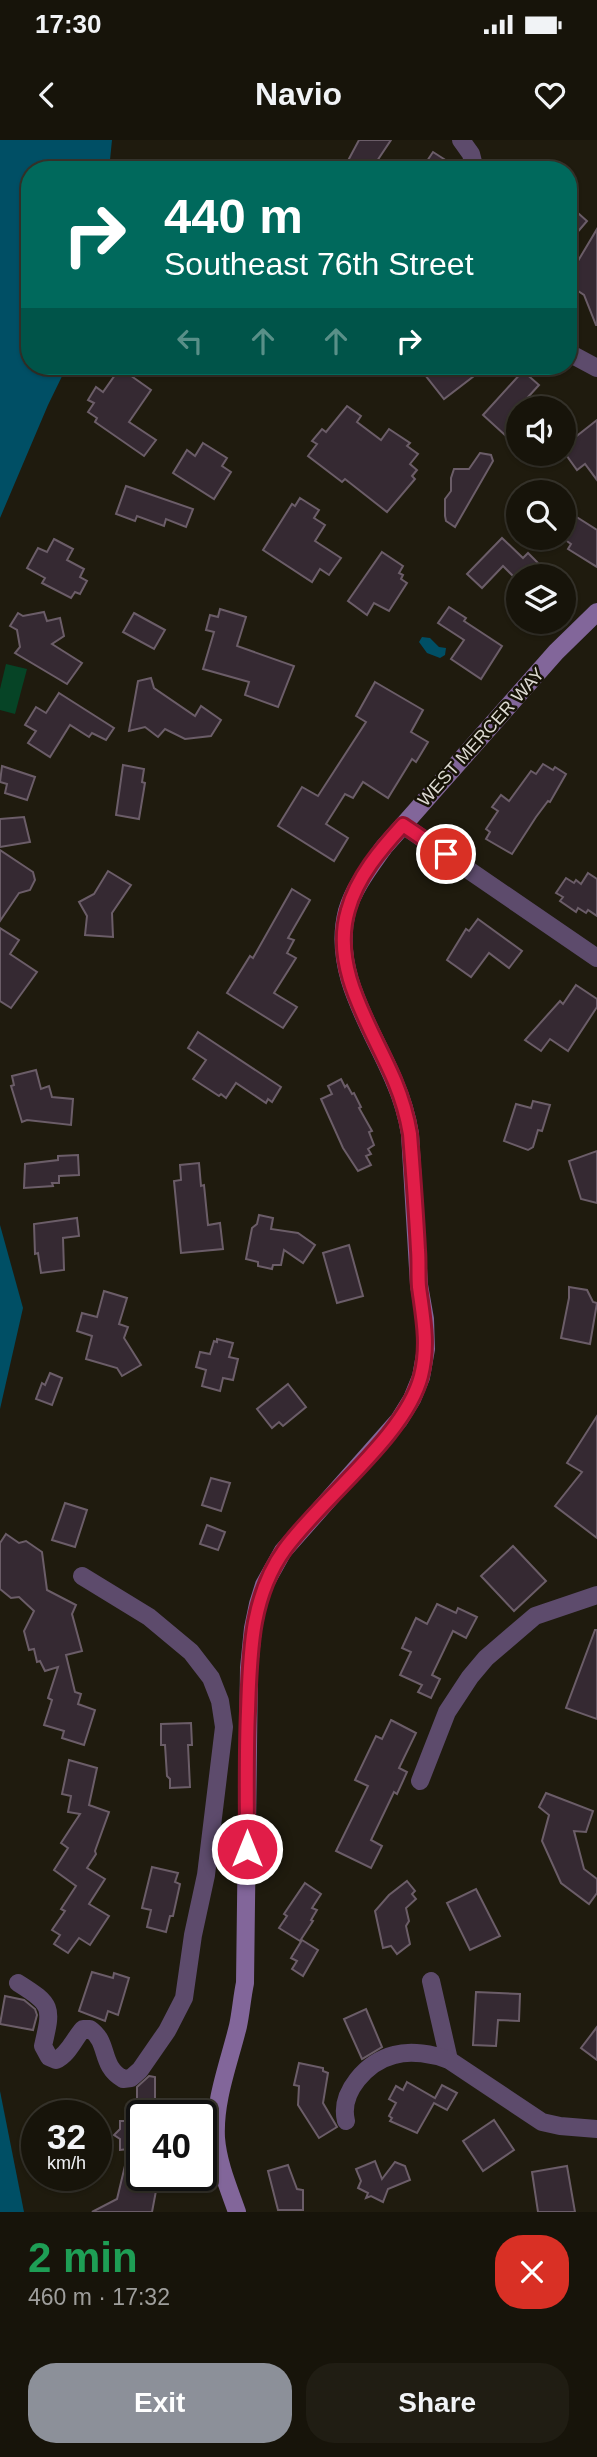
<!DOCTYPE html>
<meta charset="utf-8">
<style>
body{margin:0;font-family:Arial,sans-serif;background:#201d13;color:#f1f3f6;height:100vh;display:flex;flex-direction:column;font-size:26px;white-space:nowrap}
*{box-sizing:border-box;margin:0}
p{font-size:23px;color:#9e9e9c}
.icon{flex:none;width:38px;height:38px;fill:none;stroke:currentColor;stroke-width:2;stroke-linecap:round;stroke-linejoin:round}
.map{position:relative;height:2072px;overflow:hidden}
.drawer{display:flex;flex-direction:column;background:#17140a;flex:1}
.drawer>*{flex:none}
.banner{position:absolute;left:21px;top:21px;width:556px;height:214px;border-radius:28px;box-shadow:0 2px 5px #0004,0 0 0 2px #36332b;background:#00695c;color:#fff;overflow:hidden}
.controls{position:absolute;left:506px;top:256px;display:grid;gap:14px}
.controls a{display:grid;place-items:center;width:70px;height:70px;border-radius:50%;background:#17140a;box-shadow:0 2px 5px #0004,0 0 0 2px #36332b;font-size:35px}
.speed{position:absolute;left:21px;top:1960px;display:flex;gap:14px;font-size:35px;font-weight:700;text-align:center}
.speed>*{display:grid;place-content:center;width:91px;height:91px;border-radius:50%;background:#17140a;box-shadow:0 2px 5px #0004,0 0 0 2px #36332b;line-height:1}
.speed small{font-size:18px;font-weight:400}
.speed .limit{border:4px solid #111;border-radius:10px;background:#fff;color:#111}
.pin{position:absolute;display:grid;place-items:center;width:60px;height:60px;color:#fff;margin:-30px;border:4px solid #fff;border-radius:50%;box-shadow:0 2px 7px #0007}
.me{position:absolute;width:77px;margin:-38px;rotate:0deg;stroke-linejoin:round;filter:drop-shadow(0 0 5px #0008)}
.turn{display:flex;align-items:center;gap:24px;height:147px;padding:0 28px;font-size:32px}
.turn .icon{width:91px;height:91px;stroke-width:2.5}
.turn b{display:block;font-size:49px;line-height:60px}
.lanes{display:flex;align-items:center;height:66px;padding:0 28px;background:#0003;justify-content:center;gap:35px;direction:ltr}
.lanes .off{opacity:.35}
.round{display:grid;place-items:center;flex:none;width:74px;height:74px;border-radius:28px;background:#201d13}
.overview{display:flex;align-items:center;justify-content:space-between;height:119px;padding:0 28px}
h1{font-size:42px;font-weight:700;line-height:52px;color:#1e9e55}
.action{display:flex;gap:14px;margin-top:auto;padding:14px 28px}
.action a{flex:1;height:80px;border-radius:28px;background:#8c9099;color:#fff;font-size:28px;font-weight:700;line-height:80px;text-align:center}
.action a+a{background:#201d13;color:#f1f3f6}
.status{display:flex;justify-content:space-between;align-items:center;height:49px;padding:0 35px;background:#17140a;direction:ltr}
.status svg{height:19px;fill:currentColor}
header{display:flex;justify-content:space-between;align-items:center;height:91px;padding:0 28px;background:#17140a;font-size:32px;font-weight:700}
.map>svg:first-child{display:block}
</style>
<div class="status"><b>17:30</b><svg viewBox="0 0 49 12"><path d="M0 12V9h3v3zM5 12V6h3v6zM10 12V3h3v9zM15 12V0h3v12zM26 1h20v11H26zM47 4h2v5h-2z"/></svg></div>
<header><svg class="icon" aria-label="back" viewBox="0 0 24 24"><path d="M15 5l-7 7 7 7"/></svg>Navio<svg class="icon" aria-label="heart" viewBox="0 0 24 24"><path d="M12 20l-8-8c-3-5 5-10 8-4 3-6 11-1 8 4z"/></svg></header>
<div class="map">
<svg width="597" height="2072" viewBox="0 0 597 2072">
<rect width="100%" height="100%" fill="#1f1b0e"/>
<!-- green -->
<path fill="#064426" d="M 6,524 L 27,529 L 15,574 L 0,570 L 0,549 Z"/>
<!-- water -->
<g fill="#004f65">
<path d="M 0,0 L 112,0 L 109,30 L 30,30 L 30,226 L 67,226 L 48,265 L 0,378 Z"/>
<path d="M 422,497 L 430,498 L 439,507 L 446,508 L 445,515 L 440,518 L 427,513 L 419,502 Z"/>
<path d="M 0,1085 L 23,1168 L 0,1269 Z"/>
<path d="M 0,1951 L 24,2072 L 0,2072 Z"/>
</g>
<!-- building -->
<g fill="#352932" stroke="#6b5d68" stroke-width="2">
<path d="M 359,0 L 391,0 L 371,30 L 343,30 Z"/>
<path d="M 433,12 L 461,30 L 421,30 Z"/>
<path d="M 569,65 L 587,81 L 569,102 Z"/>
<path d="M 597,89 L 597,185 L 596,185 L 584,155 L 569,145 L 569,136 Z"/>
<path d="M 418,226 L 487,226 L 444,259 Z"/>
<path d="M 120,228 L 151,250 L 129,282 L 156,300 L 144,316 L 95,282 L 97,278 L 88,272 L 94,263 L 88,260 L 96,247 L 103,252 Z"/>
<path d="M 523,231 L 539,245 L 518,268 L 518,307 L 483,275 Z"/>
<path d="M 347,266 L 361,276 L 357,282 L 381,300 L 389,289 L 410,303 L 407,306 L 418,314 L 410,324 L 417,330 L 412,336 L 415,339 L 387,372 L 345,339 L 342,342 L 308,316 L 317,304 L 312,301 L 322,289 L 326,292 Z"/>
<path d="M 597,280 L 597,340 L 585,324 L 577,330 L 564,312 L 564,306 Z"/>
<path d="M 203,303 L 227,318 L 222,326 L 231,332 L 214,359 L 173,333 L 187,310 L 195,316 Z"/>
<path d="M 480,313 L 491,315 L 493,321 L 455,387 L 446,381 L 445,376 L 445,359 L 451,351 L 451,338 L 454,329 L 469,329 Z"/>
<path d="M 126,346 L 193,369 L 186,387 L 166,379 L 164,386 L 137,376 L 135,381 L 116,374 Z"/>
<path d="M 300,358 L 319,370 L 314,378 L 325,385 L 315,401 L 341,418 L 329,435 L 320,429 L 312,442 L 263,410 L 292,364 L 295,366 Z"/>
<path d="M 564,369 L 597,390 L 597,427 L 568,409 L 571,404 L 564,399 Z"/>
<path d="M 502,398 L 523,418 L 528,413 L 539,424 L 527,436 L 513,436 L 503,426 L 482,448 L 467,434 Z"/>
<path d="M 54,399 L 73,409 L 67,420 L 84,429 L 80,437 L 87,441 L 80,454 L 75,452 L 71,458 L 42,443 L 45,438 L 27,428 L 38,408 L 47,412 Z"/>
<path d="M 382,412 L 403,426 L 399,433 L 403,435 L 401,439 L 407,443 L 389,471 L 374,463 L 367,475 L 348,461 Z"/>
<path d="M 449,467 L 466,478 L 464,481 L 502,506 L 481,539 L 451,519 L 464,500 L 438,483 Z"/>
<path d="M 220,469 L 246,477 L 237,506 L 294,526 L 278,567 L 245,555 L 249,542 L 203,529 L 214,492 L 206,490 L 210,475 L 218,477 Z"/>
<path d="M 44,472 L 47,481 L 60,478 L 64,496 L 52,504 L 82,523 L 67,544 L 15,513 L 20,507 L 17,490 L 10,486 L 18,473 L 23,476 Z"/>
<path d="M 134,473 L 165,490 L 154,509 L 123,492 Z"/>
<path d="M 151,538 L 154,548 L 195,576 L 201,566 L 221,580 L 211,596 L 185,599 L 165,589 L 158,597 L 145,587 L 129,591 L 138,541 Z"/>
<path d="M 375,542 L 423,570 L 411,592 L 428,602 L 416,622 L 412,619 L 388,658 L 363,642 L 353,658 L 345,654 L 326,684 L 348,698 L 334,721 L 278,686 L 302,647 L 318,656 L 366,582 L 356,576 Z"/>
<path d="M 59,553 L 114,588 L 106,600 L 92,593 L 89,597 L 70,585 L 50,617 L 28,603 L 36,591 L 25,585 L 36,567 L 46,573 Z"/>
<path d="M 543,624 L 553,630 L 555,627 L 566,634 L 550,662 L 548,661 L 536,677 L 512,714 L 486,699 L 490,692 L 486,689 L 498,671 L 492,667 L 501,655 L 509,661 L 531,631 L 536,634 Z"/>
<path d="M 123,625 L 144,629 L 142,642 L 145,643 L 139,679 L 116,675 Z"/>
<path d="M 2,626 L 35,637 L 27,660 L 5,653 L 7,644 L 0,642 Z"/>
<path d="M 24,677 L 30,702 L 0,707 L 0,679 Z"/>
<path d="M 0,710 L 33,732 L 35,740 L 30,750 L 19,753 L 0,781 Z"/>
<path d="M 108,731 L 131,745 L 112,773 L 113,797 L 85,795 L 87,776 L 79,762 L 94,754 Z"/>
<path d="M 588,733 L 597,739 L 597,776 L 588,770 L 586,773 L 578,768 L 576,772 L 560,761 L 563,757 L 556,753 L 566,738 L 574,743 L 576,740 L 581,744 Z"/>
<path d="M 292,749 L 310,760 L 288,798 L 294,800 L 287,813 L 296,818 L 274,853 L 297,867 L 283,888 L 227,853 L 250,816 L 253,818 Z"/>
<path d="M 478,779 L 522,811 L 509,828 L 489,813 L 471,837 L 447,820 L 466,789 L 469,791 Z"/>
<path d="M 0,788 L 19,800 L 10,814 L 37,832 L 11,868 L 0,861 Z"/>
<path d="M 576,845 L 597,859 L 597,867 L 568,911 L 550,899 L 541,911 L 525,900 L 560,861 L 563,864 Z"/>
<path d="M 198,892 L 281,947 L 272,962 L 268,959 L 266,963 L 236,943 L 226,958 L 221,954 L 219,956 L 193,939 L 206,920 L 188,908 Z"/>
<path d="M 36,930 L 41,949 L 49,946 L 52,957 L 73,959 L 71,985 L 27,980 L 22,982 L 11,946 L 14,945 L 12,936 Z"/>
<path d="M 341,939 L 345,947 L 347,945 L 352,954 L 354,953 L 361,967 L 359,968 L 372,991 L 369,992 L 374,1005 L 368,1009 L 371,1014 L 366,1016 L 371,1025 L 358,1031 L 343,1008 L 321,959 L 332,954 L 328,946 Z"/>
<path d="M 533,961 L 550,965 L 542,991 L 538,990 L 533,1007 L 528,1010 L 504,1001 L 516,964 L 531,968 Z"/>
<path d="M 597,1011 L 597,1063 L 581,1059 L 569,1021 Z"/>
<path d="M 78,1015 L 79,1035 L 59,1036 L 59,1043 L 52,1043 L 53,1046 L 24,1048 L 25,1024 L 58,1020 L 58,1016 Z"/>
<path d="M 199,1023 L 201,1046 L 204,1045 L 208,1085 L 220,1083 L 223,1109 L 181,1113 L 174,1041 L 181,1040 L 180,1025 Z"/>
<path d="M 259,1075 L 273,1078 L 271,1089 L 298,1093 L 315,1105 L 303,1123 L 284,1110 L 281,1125 L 273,1125 L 272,1129 L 258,1126 L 258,1122 L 246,1119 L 252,1088 L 257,1084 Z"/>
<path d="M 77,1078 L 79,1096 L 63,1098 L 64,1130 L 41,1133 L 38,1113 L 35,1114 L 34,1084 Z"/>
<path d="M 349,1105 L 363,1156 L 337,1163 L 323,1113 Z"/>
<path d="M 569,1147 L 587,1150 L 593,1162 L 597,1163 L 590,1204 L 561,1198 L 569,1158 Z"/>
<path d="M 104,1151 L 127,1158 L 119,1184 L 128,1187 L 124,1198 L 141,1225 L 122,1236 L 117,1228 L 86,1219 L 92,1196 L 77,1191 L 82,1173 L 97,1177 Z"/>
<path d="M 217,1199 L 233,1203 L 229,1217 L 238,1219 L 233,1240 L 223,1238 L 220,1251 L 202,1246 L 206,1230 L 196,1227 L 200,1212 L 210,1214 L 214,1201 L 217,1202 Z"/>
<path d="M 50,1233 L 62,1238 L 52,1265 L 36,1259 L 42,1243 L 45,1245 Z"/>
<path d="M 288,1244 L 306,1267 L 283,1286 L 279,1282 L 272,1288 L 257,1269 Z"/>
<path d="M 597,1276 L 597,1398 L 555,1366 L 582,1332 L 567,1323 Z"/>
<path d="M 211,1338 L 230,1343 L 221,1371 L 202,1365 Z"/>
<path d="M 65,1363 L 87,1370 L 75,1407 L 52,1400 Z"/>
<path d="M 207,1385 L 225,1392 L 218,1410 L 200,1404 Z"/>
<path d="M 6,1394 L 19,1403 L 26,1401 L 42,1412 L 47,1450 L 76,1465 L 72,1474 L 82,1511 L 66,1515 L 75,1552 L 81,1554 L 78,1564 L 95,1570 L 84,1605 L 62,1598 L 64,1591 L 44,1585 L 52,1560 L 48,1558 L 58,1527 L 45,1531 L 40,1521 L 37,1522 L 34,1509 L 29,1510 L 24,1491 L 34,1471 L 19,1457 L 11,1458 L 0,1449 L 0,1403 Z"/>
<path d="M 513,1406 L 546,1441 L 514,1471 L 481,1436 Z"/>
<path d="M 437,1464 L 456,1473 L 458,1468 L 477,1477 L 466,1498 L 453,1491 L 432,1535 L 440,1539 L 431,1558 L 418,1552 L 422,1545 L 400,1535 L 411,1512 L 402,1508 L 416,1478 L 427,1484 Z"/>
<path d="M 595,1490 L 597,1490 L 597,1579 L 566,1568 Z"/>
<path d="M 391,1580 L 416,1593 L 399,1628 L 407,1632 L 397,1654 L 394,1652 L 371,1700 L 382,1706 L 371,1728 L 336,1711 L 368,1646 L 355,1640 L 376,1596 L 382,1599 Z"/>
<path d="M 191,1583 L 192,1605 L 188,1605 L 190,1647 L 170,1648 L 170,1639 L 167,1636 L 165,1605 L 161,1605 L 161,1584 Z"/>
<path d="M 69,1620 L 97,1628 L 89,1665 L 109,1672 L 95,1711 L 96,1714 L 87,1728 L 105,1739 L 89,1764 L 109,1776 L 90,1805 L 79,1798 L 68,1813 L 54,1804 L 60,1795 L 52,1790 L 65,1771 L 61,1769 L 76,1746 L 54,1730 L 68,1708 L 61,1703 L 80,1674 L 68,1672 L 71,1656 L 62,1654 Z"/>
<path d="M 546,1653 L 593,1671 L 586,1692 L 574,1691 L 584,1729 L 597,1739 L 597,1753 L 589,1764 L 561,1743 L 542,1701 L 549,1675 L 539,1667 Z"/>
<path d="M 152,1727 L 178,1733 L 175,1742 L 180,1744 L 173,1776 L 170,1776 L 166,1792 L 147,1787 L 151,1770 L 142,1768 Z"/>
<path d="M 407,1741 L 415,1751 L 412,1754 L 416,1759 L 406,1768 L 409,1781 L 406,1786 L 410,1804 L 397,1814 L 391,1806 L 383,1808 L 375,1771 L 389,1755 Z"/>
<path d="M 305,1743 L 321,1754 L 312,1768 L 317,1770 L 311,1780 L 313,1781 L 300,1801 L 279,1788 L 287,1776 L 284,1774 Z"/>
<path d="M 476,1749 L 500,1796 L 470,1810 L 447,1763 Z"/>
<path d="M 302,1800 L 318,1810 L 303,1836 L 292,1829 L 297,1821 L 291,1818 Z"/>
<path d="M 92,1832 L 113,1838 L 114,1833 L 129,1838 L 118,1875 L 108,1871 L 105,1881 L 79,1871 Z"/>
<path d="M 476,1852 L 520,1854 L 519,1881 L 498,1880 L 496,1906 L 473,1905 Z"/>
<path d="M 5,1856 L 24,1860 L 35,1869 L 37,1875 L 33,1890 L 0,1884 Z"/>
<path d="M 366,1869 L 382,1907 L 362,1919 L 344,1879 Z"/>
<path d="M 597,1887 L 597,1920 L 581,1908 Z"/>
<path d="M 299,1923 L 323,1928 L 323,1931 L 328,1933 L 323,1963 L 337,1987 L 319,1998 L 298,1965 L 299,1946 L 294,1945 Z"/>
<path d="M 149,1936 L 155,1937 L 155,1964 L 137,1964 L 137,1947 Z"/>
<path d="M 407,1942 L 435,1958 L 442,1945 L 457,1953 L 447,1970 L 434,1963 L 417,1993 L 390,1981 L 392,1978 L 389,1976 L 396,1963 L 389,1959 L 396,1946 L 403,1950 Z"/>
<path d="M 494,1980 L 514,2010 L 483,2031 L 463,2001 Z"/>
<path d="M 120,1981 L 140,1981 L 142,2035 L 159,2035 L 152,2072 L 92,2072 L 117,2059 L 129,2009 L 120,2010 L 120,1999 L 114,1995 L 120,1989 Z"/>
<path d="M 375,2021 L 382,2039 L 395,2022 L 405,2026 L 410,2040 L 388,2049 L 383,2062 L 371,2056 L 366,2058 L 368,2053 L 358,2048 L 361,2041 L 356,2029 Z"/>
<path d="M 288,2025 L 297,2049 L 303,2050 L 303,2070 L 278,2070 L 268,2031 Z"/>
<path d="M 567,2026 L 575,2072 L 538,2072 L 532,2032 Z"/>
</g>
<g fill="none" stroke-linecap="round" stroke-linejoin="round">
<!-- street -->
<g stroke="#5d4b6c" stroke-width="18">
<path d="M 461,0 L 471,14 L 475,30"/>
<path d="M 569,213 L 597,228"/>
<path d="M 403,685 L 597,818"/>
<path d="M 420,1641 L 447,1572 L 470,1537 L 486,1518 L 535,1476 L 597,1455"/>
<path d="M 431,1841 L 449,1920"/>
<path d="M 18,1843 C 53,1865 52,1867 43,1906 L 49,1917 L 56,1920 C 68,1915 74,1899 83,1889 L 90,1889 C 110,1903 99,1925 123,1939 L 131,1938 L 140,1930 L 167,1891 L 184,1858 L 193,1795 L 206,1735 L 224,1587 L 220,1561 L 211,1538 L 191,1512 L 149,1477 L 82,1436"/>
<path d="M 346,1981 C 339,1952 367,1922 394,1915 C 411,1910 433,1914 449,1920 L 542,1982 L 560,1986 L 597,1989"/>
</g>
<!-- secondary -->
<path stroke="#82669a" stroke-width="18" d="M 237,2072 C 229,2049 218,2024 216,1998 C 214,1960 229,1923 238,1886 C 241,1872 242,1857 245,1843 L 249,1528 L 253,1488 L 258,1464 L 264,1445 L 283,1411 L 399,1280 L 412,1259 L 421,1237 L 426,1209 L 425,1179 L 419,1145 L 410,994 C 407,976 402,959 395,943 C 373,889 331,833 347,771 C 354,747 370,727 384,707 L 556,512 L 597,472"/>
</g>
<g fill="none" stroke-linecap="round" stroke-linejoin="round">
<defs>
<path id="route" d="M 247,1709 C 247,1663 246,1617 248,1571 C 250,1515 250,1457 285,1409 C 322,1358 406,1295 421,1236 C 429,1205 423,1177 419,1147 C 418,1135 419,1122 418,1110 C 416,1071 413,1032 410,994 C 407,976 402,959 395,942 C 373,889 330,830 348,770 C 357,737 381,709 403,685 L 446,714"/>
</defs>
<!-- route casing -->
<use href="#route" stroke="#92132f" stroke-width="18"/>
<!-- route -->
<use href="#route" stroke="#e11d48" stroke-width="12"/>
</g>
<g text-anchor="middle" stroke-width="5" stroke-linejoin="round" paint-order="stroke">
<!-- street labels -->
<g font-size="18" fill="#dcd9d1" stroke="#161206">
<text transform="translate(481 597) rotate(-48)" y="6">WEST MERCER WAY</text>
</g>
</g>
</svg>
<div class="controls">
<a><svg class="icon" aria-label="sound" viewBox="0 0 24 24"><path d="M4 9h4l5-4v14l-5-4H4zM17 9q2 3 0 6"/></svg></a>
<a><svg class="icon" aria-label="search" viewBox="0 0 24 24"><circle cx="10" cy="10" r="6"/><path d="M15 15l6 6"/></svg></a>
<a><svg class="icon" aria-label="layers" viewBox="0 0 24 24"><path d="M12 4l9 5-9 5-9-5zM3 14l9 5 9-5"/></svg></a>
</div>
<div class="speed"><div>32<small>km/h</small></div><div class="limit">40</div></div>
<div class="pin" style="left:446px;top:714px;background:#d93025"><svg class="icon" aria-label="arrive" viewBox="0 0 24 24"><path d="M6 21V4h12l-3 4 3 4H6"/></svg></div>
<svg class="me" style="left:247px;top:1709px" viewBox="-20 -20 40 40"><circle r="17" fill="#e11d48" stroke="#fff" stroke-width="3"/><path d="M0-11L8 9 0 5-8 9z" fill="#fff"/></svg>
<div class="banner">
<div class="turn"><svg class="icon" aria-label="right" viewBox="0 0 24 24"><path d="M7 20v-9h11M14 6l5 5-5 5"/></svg><div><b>440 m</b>Southeast 76th Street</div></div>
<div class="lanes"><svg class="icon off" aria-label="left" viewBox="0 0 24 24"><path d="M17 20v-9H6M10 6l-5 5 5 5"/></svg><svg class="icon off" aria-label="ahead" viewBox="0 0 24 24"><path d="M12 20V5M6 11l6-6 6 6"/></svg><svg class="icon off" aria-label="ahead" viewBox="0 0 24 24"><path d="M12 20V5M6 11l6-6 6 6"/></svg><svg class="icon" aria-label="right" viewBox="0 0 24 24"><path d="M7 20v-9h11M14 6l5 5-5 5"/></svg></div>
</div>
</div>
<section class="drawer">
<div class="overview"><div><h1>2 min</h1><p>460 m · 17:32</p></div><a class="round" style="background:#d93025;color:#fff"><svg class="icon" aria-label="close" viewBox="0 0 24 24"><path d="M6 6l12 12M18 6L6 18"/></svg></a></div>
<div class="action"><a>Exit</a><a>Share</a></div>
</section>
